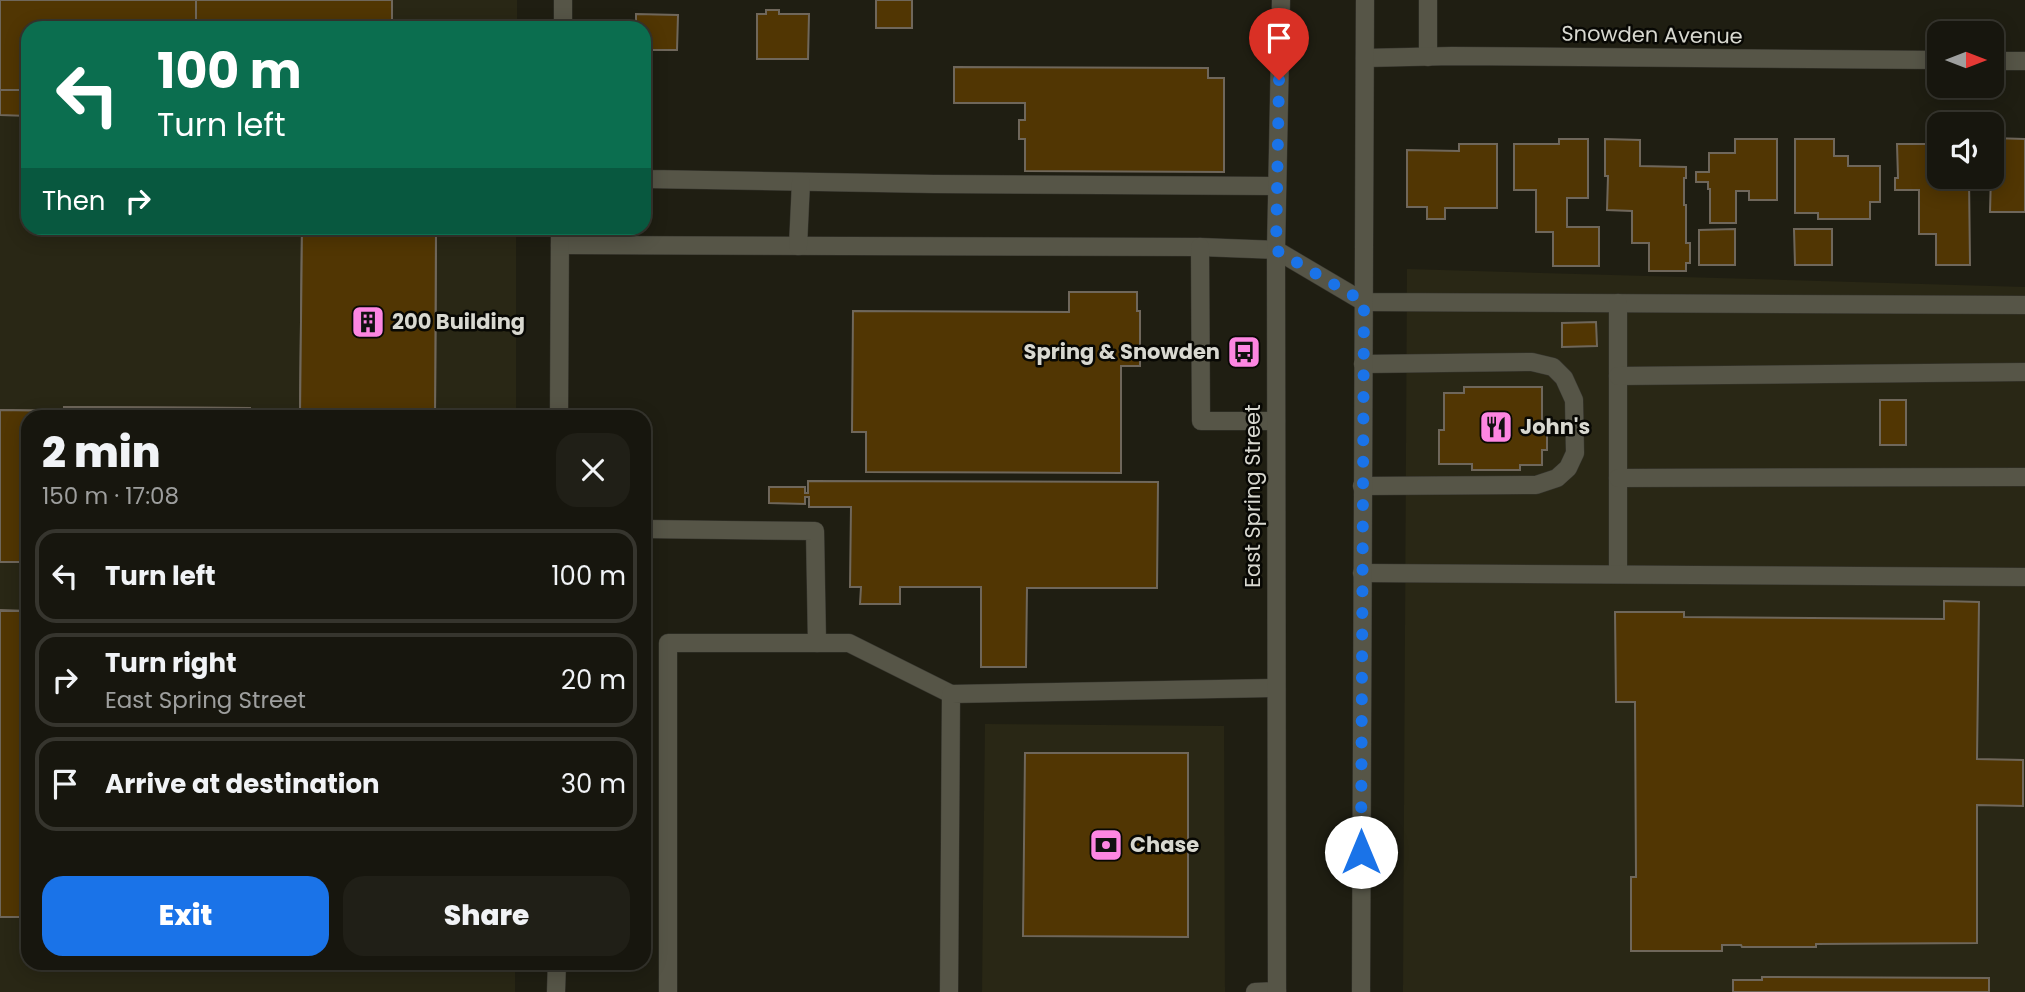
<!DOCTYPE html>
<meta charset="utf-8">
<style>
body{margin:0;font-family:Poppins,sans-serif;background:#201f17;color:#f1f3f6;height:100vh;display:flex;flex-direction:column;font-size:26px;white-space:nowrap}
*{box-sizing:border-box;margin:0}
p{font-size:23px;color:#9e9f9e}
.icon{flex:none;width:38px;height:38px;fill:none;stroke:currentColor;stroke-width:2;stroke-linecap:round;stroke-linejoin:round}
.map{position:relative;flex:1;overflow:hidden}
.side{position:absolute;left:21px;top:410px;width:630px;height:560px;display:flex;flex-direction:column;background:#17160e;border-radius:21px;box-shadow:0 4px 18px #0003,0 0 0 2px #36352e}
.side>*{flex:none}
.top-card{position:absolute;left:21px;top:21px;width:630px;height:214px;border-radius:21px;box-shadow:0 4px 18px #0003,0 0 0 2px #36352e;background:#0b6e4f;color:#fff;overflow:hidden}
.needle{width:46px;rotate:90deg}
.controls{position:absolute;left:1927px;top:21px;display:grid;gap:14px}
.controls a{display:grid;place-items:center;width:77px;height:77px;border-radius:14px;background:#17160e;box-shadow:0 4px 18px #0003,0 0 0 2px #36352e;font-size:35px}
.pin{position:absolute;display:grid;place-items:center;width:60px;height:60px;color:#fff;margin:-72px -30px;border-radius:50% 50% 50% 0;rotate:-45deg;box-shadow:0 0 7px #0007}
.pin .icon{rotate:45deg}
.me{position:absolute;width:77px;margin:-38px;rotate:0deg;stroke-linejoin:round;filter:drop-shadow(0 0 5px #0008)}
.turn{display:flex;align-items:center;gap:24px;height:147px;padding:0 21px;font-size:32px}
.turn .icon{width:91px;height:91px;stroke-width:2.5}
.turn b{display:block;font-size:49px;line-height:60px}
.then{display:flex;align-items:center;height:66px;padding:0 21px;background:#0003;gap:14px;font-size:26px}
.round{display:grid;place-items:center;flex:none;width:74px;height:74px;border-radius:21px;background:#201f17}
.overview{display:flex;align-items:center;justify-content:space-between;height:119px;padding:0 21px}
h1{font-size:42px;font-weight:800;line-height:52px}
.primary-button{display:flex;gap:14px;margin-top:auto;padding:14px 21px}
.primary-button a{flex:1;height:80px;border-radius:21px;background:#1a73e8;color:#fff;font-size:28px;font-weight:800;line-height:80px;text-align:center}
.primary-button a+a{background:#201f17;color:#f1f3f6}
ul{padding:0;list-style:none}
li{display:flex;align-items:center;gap:21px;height:94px;margin:0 14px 10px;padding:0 7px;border:4px solid #36352e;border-radius:21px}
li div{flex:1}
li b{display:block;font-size:26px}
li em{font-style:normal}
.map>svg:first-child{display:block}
</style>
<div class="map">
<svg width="2025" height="992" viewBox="0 0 2025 992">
<rect width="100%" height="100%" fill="#1f1e12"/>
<!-- built -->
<g fill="#292715">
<path d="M 0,0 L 517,0 L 517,28 L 28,28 L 28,228 L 516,228 L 516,416 L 28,416 L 28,962 L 515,963 L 515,992 L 0,992 Z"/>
<path d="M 1407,269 L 2025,287 L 2025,992 L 1403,992 Z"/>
<path d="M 985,724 L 1224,726 L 1225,992 L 982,992 Z"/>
</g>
<!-- building -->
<g fill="#513603" stroke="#6f675b" stroke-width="2">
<path d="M 0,0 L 392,0 L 392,28 L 28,28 L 28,116 L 0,115 Z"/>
<path d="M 0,0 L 196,0 L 196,28 L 28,28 L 28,90 L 0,90 Z"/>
<rect x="196" y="0" width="196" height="28"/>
<rect x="876" y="0" width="36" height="28"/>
<path d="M 766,10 L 779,10 L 779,14 L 809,14 L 808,59 L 757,59 L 757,14 L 766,14 Z"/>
<path d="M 636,14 L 678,15 L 677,50 L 644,50 L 644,28 L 636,28 Z"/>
<path d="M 954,67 L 1208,68 L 1208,78 L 1224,78 L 1224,172 L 1025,171 L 1025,139 L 1019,139 L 1019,120 L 1025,120 L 1025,103 L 954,103 Z"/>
<path d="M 1992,138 L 2025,139 L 2025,212 L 1990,212 Z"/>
<path d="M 1559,139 L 1588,139 L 1588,198 L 1567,198 L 1567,227 L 1599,227 L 1599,266 L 1553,266 L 1553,232 L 1536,232 L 1536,190 L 1514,190 L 1514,144 L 1559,144 Z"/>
<path d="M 1605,139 L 1640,140 L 1640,166 L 1686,167 L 1686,178 L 1684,178 L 1684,205 L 1686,205 L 1686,243 L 1690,243 L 1690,263 L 1686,263 L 1686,271 L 1649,271 L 1649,243 L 1632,243 L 1632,211 L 1607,210 L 1608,176 L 1605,176 Z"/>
<path d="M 1735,139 L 1777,139 L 1777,200 L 1749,200 L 1749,191 L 1736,191 L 1736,223 L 1710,223 L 1710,189 L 1708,189 L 1708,182 L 1696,182 L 1696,172 L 1709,172 L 1709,153 L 1735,153 Z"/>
<path d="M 1795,139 L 1834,139 L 1834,156 L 1848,156 L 1848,166 L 1880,166 L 1880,202 L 1870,202 L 1870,219 L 1818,219 L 1818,213 L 1795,213 Z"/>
<path d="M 1459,144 L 1497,144 L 1497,208 L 1445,208 L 1445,219 L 1427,219 L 1427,207 L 1407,207 L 1407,150 L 1459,151 Z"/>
<path d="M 1897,144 L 1939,144 L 1939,177 L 1969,177 L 1970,265 L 1936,265 L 1936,234 L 1919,234 L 1919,190 L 1895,190 L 1895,178 L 1898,178 Z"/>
<path d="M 302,228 L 436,228 L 435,416 L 300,416 Z"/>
<path d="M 302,228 L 436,228 L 435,416 L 300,416 Z"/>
<path d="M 1735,229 L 1735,265 L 1699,265 L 1699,230 Z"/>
<path d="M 1794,229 L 1832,229 L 1832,265 L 1795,265 Z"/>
<path d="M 1069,292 L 1137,292 L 1137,311 L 1140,311 L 1140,366 L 1121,366 L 1121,473 L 866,472 L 866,432 L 852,432 L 853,311 L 1069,312 Z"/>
<path d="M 1596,322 L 1597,346 L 1562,347 L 1562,323 Z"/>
<path d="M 1464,387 L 1542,387 L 1542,423 L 1547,423 L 1547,450 L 1542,450 L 1542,465 L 1520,465 L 1520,470 L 1472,470 L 1472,464 L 1439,464 L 1439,430 L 1444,430 L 1444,393 L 1464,393 Z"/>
<rect x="1880" y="400" width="26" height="45"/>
<path d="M 64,407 L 250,408 L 250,416 L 28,416 L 28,562 L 0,562 L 0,410 L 64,411 Z"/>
<path d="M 64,407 L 250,408 L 250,416 L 28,416 L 28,562 L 0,562 L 0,410 L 64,411 Z"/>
<path d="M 808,481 L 1158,482 L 1157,588 L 1027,588 L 1026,667 L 981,667 L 981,587 L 900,587 L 900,604 L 860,604 L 861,587 L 850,587 L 851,507 L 809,507 L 809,497 L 805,497 L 805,504 L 769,503 L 769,487 L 805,487 L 805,493 L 808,493 Z"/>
<path d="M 1944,601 L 1979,602 L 1977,759 L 2023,760 L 2023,806 L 1977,805 L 1977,943 L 1816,944 L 1816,947 L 1742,947 L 1741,945 L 1722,945 L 1722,951 L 1631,951 L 1631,877 L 1636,877 L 1635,702 L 1616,702 L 1615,612 L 1684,612 L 1684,617 L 1944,619 Z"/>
<path d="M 0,610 L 28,611 L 28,917 L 0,917 Z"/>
<rect x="0" y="611" width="28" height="306"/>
<path d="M 1025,753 L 1188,753 L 1188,937 L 1023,936 Z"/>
<path d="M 1762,977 L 1989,978 L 1989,992 L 1733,992 L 1733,980 L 1762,980 Z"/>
</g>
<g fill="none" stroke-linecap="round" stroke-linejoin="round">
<defs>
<g id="lane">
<path d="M 1428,0 L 1428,57"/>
<path d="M 644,176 L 648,179 L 934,184 L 1277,186"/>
<path d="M 560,245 L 1200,247 L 1276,250 L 1364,302 L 2025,305"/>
<path d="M 798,246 L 801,182"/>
<path d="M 1200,247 L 1201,421 L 1276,421"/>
<path d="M 1618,303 L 1618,574"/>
<path d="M 1618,376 L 2025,372"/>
<path d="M 1618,478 L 2025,477"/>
<path d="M 1362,486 L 1536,485 L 1557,478 L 1568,468 L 1575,453 L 1574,400 L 1564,378 L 1553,367 L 1532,362 L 1363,364"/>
<path d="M 644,529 L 815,531 L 817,643"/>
<path d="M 1362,573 L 2025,577"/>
<path d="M 668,992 L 668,643 L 849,643 L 951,694"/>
<path d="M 949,992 L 951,694 L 1276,688"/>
<path d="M 1255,992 L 1277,991"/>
</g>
<g id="street">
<path d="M 563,28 L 563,0"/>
<path d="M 1365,58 L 1452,56 L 1939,60"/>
<path d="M 1992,61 L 2025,61"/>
<path d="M 559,416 L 560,228"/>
<path d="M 556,992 L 557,962"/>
</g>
<g id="secondary">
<path d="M 1277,992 L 1276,250 L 1281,0"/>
<path d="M 1361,992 L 1365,0"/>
</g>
</defs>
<!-- lane casing -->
<use href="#lane" stroke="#37362f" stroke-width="19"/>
<!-- street casing -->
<use href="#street" stroke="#37362f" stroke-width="19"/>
<!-- secondary casing -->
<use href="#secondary" stroke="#37362f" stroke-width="19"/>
<!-- lane -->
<use href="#lane" stroke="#565547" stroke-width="18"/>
<!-- street -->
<use href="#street" stroke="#565547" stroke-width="18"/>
<!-- secondary -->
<use href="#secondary" stroke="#565547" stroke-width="18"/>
</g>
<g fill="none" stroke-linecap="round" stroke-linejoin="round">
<!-- route -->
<path stroke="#1a73e8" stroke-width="12" stroke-dasharray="0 21.6" d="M 1279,80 L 1276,250 L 1364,302 L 1361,852"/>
</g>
<!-- icons -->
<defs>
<symbol id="building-square" viewBox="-11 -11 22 22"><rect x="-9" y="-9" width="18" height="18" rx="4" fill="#fd86e2" stroke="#080804"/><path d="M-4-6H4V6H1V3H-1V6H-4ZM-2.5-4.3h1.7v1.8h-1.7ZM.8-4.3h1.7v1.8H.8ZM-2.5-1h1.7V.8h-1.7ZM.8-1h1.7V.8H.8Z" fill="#111"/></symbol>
<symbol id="bus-square" viewBox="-11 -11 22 22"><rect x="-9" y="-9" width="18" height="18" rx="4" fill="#fd86e2" stroke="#080804"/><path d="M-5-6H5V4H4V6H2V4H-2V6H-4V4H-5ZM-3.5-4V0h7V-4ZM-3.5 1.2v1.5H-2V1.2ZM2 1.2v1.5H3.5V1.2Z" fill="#111"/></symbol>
<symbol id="restaurant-square" viewBox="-11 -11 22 22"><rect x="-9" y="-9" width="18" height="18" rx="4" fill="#fd86e2" stroke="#080804"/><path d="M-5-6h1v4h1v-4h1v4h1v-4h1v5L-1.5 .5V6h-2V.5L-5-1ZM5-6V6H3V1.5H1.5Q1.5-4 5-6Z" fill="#111"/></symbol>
<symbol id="bank-square" viewBox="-11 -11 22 22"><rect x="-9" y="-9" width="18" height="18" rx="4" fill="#fd86e2" stroke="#080804"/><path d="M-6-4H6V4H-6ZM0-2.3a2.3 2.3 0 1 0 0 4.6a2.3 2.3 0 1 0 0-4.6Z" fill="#111"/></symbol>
</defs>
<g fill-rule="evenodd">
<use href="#building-square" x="349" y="303" width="38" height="38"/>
<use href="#bus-square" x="1225" y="333" width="38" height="38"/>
<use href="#restaurant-square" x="1477" y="408" width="38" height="38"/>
<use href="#bank-square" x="1087" y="826" width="38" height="38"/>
</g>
<g text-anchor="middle" stroke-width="5" stroke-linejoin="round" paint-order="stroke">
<!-- street labels -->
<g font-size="21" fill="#d8d8d0" stroke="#080804">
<text transform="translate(1652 35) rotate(1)" y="7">Snowden Avenue</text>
<text transform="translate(1253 496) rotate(-90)" y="7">East Spring Street</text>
</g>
<!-- poi labels -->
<g font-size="21" font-weight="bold" fill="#d8d8d0" stroke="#080804" text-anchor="start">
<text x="392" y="329">200 Building</text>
<text x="1220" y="359" text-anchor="end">Spring &amp; Snowden</text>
<text x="1520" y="434">John's</text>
<text x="1130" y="852">Chase</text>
</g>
</g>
</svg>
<div class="controls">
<a><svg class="needle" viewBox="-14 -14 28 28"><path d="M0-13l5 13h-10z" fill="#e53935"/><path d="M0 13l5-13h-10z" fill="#9e9f9e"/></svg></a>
<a><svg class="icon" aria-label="sound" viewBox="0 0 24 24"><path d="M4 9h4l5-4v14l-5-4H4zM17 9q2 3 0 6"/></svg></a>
</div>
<div class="pin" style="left:1279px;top:80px;background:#d93025"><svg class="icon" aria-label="arrive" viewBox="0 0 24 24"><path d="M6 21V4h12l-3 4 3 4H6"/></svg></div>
<svg class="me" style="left:1361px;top:852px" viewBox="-20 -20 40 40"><circle r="19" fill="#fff"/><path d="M0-13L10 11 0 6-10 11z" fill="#1a73e8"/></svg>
<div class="top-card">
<div class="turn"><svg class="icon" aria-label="left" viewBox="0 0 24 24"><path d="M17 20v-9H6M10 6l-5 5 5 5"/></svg><div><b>100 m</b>Turn left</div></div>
<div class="then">Then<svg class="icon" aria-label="right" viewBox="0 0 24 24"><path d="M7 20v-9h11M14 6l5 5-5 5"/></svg></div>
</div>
<section class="side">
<div class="overview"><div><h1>2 min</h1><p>150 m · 17:08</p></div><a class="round"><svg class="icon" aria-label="close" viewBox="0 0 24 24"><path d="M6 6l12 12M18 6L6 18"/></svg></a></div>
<ul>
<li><svg class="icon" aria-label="left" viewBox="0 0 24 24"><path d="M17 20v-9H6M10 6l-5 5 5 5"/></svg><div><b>Turn left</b></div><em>100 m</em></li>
<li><svg class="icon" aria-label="right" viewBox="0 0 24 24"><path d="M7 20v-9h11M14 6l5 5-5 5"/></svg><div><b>Turn right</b><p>East Spring Street</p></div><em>20 m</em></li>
<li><svg class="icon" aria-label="arrive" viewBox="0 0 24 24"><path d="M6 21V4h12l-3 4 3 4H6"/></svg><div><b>Arrive at destination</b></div><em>30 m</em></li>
</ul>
<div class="primary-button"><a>Exit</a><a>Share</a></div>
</section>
</div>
